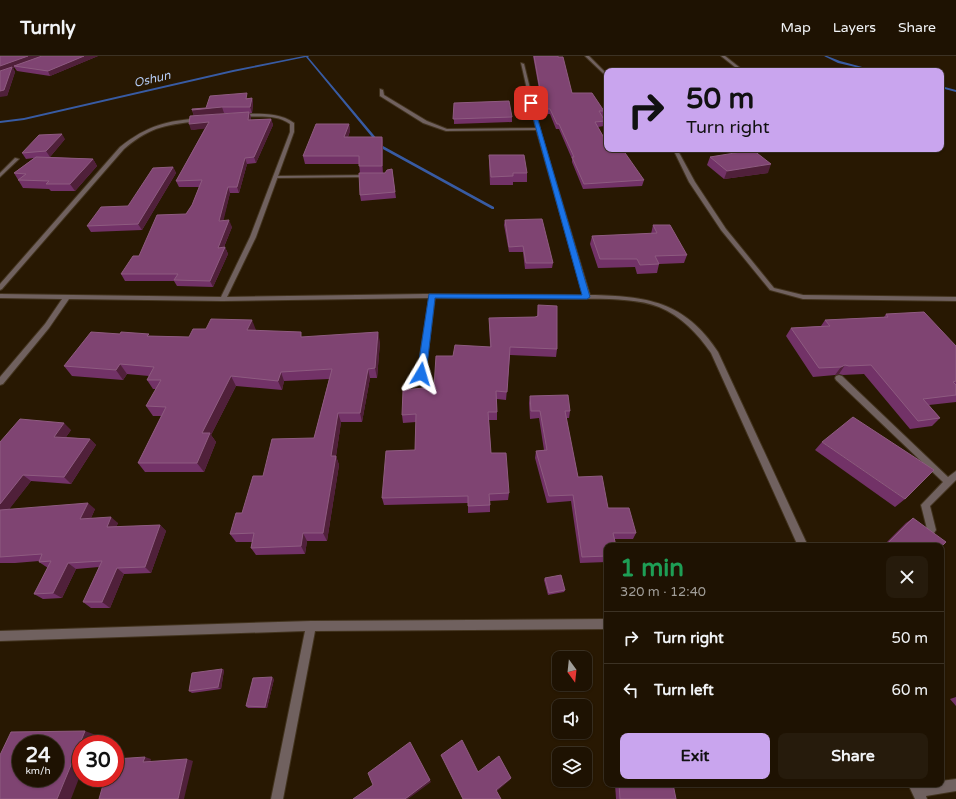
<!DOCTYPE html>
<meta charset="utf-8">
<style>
body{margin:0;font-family:"Varela Round",sans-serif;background:#261b0c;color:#f1f3f6;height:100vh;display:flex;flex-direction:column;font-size:15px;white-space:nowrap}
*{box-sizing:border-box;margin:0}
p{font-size:13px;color:#a19e99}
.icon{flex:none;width:22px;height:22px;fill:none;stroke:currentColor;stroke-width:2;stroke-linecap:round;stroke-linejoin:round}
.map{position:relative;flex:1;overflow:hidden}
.details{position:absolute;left:604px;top:487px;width:340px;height:244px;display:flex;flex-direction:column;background:#1e1202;border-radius:8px;box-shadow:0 1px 3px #0004,0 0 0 1px #3c3224}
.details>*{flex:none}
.hud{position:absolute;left:604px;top:12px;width:340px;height:84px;border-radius:8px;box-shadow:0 1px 3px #0004,0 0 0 1px #3c3224;background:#c9a5ee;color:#111;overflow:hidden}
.needle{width:26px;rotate:165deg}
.controls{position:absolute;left:552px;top:595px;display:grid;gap:8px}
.controls a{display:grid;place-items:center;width:40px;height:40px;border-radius:8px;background:#1e1202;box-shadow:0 1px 3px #0004,0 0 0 1px #3c3224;font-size:20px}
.speed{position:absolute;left:12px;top:679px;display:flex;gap:8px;font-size:20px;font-weight:700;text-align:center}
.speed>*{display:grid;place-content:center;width:52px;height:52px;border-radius:50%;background:#1e1202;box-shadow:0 1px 3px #0004,0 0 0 1px #3c3224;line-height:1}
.speed small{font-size:10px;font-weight:400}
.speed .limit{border:6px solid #d22;background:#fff;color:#111}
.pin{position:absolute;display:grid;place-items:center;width:34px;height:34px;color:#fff;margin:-17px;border-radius:8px;box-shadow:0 2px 6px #0006}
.me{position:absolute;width:44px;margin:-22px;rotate:7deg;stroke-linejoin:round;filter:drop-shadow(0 0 3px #0008)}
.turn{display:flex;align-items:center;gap:14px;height:84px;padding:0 16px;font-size:18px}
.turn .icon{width:52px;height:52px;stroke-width:2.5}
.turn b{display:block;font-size:28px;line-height:34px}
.round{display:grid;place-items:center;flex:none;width:42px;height:42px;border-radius:8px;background:#261b0c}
.head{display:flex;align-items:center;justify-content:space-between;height:68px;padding:0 16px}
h1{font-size:24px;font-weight:700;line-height:30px;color:#1e9e55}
.primary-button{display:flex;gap:8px;margin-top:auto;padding:8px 16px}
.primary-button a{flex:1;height:46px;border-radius:8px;background:#c9a5ee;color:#111;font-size:16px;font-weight:700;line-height:46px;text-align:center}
.primary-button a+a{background:#261b0c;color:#f1f3f6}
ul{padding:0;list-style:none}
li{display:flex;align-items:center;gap:12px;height:52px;padding:0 16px;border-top:1px solid #3c3224}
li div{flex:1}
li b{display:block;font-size:15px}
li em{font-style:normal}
header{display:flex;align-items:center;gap:24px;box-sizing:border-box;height:56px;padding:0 20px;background:#1e1202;border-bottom:1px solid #3c3224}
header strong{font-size:19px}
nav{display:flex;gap:22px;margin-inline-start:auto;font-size:14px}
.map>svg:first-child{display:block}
</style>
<header>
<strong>Turnly</strong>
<nav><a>Map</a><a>Layers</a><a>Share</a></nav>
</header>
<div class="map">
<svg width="956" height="743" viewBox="0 0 956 743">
<rect width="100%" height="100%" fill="#281802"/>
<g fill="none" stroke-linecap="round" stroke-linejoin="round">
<!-- stream -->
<g fill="#385ba3" fill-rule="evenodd">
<path d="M 304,0 L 309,0 L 308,1 L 383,90 L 494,151 L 494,153 L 492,153 L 381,92 L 306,1 L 233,16 L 24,64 L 0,67 L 0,65 L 24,62 L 233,14 Z"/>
<path d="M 824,0 L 827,0 L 840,5 L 877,15 L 873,15 L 838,7 Z"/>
<path d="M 941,30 L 956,34 L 956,36 L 941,32 Z"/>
</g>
<defs>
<g id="service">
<path d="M 380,33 L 383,34 L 384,39 L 427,65 L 447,73 L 538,72 L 540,73 L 538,74 L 446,75 L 423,67 L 380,40 Z"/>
<path d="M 15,102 L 19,103 L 0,121 L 0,117 Z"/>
<path d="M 370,119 L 372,119 L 372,121 L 275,122 L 273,121 L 275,120 Z"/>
<path d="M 839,319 L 842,320 L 948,421 L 956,415 L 956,424 L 930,450 L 936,474 L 934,477 L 931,478 L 928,477 L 921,449 L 943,426 L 836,324 L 835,322 L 836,320 Z"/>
</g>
<g id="minor">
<path d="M 585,0 L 589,0 L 607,18 L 607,21 Z"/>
<path d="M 721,0 L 725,0 L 744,15 L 740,15 Z"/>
<path d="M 521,7 L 524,8 L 540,73 L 590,239 C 646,240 685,245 718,296 L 808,490 L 798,490 L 711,297 C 698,278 681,260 659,251 C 633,241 593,243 566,243 C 522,243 478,242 435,242 L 425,318 L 421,321 L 417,318 L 429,242 L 223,245 L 69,243 L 49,272 L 3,328 L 0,329 L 0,321 L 45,268 L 62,243 L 0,242 L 0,238 L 221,241 L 250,181 L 290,76 L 290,68 C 275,57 255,62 239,60 L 238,59 L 240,58 C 257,58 279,56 294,67 L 294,76 L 256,181 L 227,241 L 424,238 L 583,239 L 536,73 Z"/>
<path d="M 201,62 L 203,63 L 203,64 C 166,70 154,68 124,93 L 2,233 L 0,234 L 0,228 L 120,91 C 148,69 166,65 201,62 Z"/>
<path d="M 673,93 L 677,93 L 695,126 L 726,173 L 774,232 L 803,239 L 956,241 L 956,245 L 803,243 L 770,234 L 721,174 L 689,126 Z"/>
<path d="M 607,563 L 607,573 L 315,575 L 283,743 L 271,743 L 305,575 L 0,585 L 0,575 L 311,565 Z"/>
<path d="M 956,723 L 956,735 L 926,740 L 927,743 L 915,743 L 908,728 L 941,728 L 941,725 Z"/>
</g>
</defs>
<!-- service casing -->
<use href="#service" stroke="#42331e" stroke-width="2"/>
<!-- minor casing -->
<use href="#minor" stroke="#42331e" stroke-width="2"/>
<!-- service -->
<use href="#service" fill="#70615f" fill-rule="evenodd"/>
<!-- minor -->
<use href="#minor" fill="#70615f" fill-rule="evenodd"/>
</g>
<!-- wall -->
<g fill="#723267">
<path d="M 0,0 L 98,0 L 50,20 L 17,15 L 14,11 L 13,12 L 15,16 L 7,40 Z"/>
<path d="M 533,0 L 558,0 L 572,37 L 604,55 L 603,60 L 602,60 L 605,65 L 604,70 L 598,71 L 611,95 L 644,124 L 642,130 L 583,133 L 572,106 L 572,103 L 559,73 L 556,73 L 550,58 L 540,58 L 535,47 L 533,38 L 533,34 L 539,33 Z"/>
<path d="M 248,42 L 252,42 L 253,47 L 252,57 L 250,57 L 251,62 L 251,64 L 271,63 L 273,69 L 256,107 L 247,108 L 239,137 L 230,137 L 223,164 L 232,171 L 224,191 L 225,191 L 228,198 L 213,231 L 177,230 L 174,225 L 125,225 L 121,218 L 139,200 L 186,158 L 192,149 L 199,131 L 179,131 L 176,125 L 205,72 L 191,74 L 241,57 L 224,57 L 194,60 L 192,54 L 206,52 Z"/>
<path d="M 454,47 L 512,61 L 512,66 L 454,68 Z"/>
<path d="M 349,68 L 350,75 L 348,81 L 382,81 L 383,88 L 383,117 L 385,117 L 392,113 L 396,142 L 361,145 L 360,139 L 360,117 L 359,108 L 305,108 L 303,100 Z"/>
<path d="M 65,83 L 50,101 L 93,103 L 97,110 L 75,135 L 51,135 L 49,133 L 23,132 L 14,117 L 34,102 L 26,103 L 22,97 Z"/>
<path d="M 489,99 L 527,117 L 527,126 L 513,126 L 513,129 L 490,129 L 489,108 Z"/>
<path d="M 710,101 L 768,117 L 724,123 L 707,109 Z"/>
<path d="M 173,111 L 176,117 L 142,174 L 91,176 L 87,170 L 128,150 Z"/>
<path d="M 505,164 L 553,207 L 552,212 L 525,213 L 523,196 L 509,196 L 504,169 Z"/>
<path d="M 653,169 L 687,199 L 684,207 L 659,208 L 657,217 L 637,218 L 635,211 L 598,212 L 590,188 L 592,180 L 651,178 Z"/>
<path d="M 538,249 L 557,293 L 556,301 L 510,299 L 506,344 L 497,343 L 497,364 L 489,364 L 491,397 L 509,437 L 508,444 L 490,445 L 490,456 L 468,457 L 468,447 L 384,449 L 382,442 L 415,394 L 416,366 L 403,367 L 402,359 L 434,331 L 453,300 L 490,291 L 489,262 L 535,261 L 537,261 Z"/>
<path d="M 886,258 L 956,290 L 956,346 L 929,349 L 940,362 L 932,370 L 910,373 L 864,318 L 843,319 L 839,318 L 835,319 L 813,321 L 786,280 L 791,272 L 821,270 L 825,264 L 884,261 Z"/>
<path d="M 256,274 L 255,275 L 303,281 L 380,286 L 377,322 L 370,322 L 362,366 L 341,366 L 336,400 L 339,409 L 327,485 L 307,485 L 305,498 L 256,499 L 251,492 L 252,486 L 236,486 L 230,478 L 263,420 L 314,382 L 329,323 L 284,325 L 282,334 L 236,330 L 211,379 L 216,386 L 204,416 L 145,416 L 138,407 L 161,360 L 153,360 L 146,350 L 156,333 L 153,333 L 147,324 L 149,320 L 127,318 L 123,324 L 72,320 L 64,310 L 120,278 L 151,280 L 189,281 Z"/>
<path d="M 530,340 L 570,355 L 569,362 L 566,362 L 578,421 L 608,452 L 636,477 L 633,483 L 614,483 L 607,490 L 607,506 L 580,507 L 571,445 L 547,447 L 535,402 L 536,395 L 544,394 L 539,362 L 530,363 L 529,347 Z"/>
<path d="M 71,374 L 66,381 L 90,383 L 96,389 L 71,428 L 31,425 L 9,453 L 95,453 L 91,462 L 118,467 L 116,471 L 160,469 L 166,475 L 151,517 L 124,518 L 110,552 L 91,552 L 83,546 L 99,511 L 76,513 L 62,542 L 43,543 L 34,538 L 48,512 L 39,506 L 39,505 L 15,507 L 0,507 L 0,386 Z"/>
<path d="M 822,386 L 905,443 L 895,451 L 815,394 Z"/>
<path d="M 913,462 L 941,490 L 883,490 L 906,467 Z"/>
<path d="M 545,522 L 565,534 L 564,536 L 548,539 L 544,524 Z"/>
<path d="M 222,613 L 224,614 L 221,633 L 192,637 L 189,635 Z"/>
<path d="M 274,623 L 267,652 L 248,652 L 246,650 Z"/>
<path d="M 956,641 L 956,650 L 950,643 Z"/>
<path d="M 615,728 L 673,728 L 676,743 L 616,743 Z"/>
</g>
<!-- shaded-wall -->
<g fill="#50203a">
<path d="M 28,0 L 44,0 L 14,10 L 14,11 L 13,12 L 15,16 L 7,40 L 0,41 L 0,10 Z"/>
<path d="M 84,0 L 98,0 L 50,20 L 48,15 Z"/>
<path d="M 252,42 L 253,47 L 252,57 L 250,51 Z"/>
<path d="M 222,51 L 224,57 L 194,60 L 192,54 Z"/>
<path d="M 249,56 L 251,62 L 250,70 L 248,64 Z"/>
<path d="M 271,63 L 273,69 L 256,107 L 254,101 Z"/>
<path d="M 209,66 L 211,72 L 191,74 L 189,68 Z"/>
<path d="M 349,68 L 350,75 L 345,88 L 344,81 Z"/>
<path d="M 62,78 L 65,83 L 50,101 L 46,95 Z"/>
<path d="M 382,81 L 383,88 L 383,118 L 382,110 Z"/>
<path d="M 245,102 L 247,108 L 239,137 L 237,131 Z"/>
<path d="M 93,103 L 97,110 L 75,135 L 70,128 Z"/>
<path d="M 771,108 L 768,117 L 724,123 L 727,115 Z"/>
<path d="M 173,111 L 176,117 L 142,174 L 138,168 Z"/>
<path d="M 228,131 L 230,137 L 222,171 L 219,165 Z"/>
<path d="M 229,164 L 232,171 L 221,198 L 218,192 Z"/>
<path d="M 225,191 L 228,198 L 213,231 L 210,225 Z"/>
<path d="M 252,264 L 256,274 L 251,284 L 247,274 Z"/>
<path d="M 378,276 L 380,286 L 377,322 L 375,312 Z"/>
<path d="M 120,308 L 127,318 L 123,324 L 116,314 Z"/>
<path d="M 845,309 L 839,318 L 835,319 L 841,311 Z"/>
<path d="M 368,313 L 370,322 L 362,366 L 360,357 Z"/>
<path d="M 281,316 L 284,325 L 282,334 L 278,325 Z"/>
<path d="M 231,320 L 236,330 L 211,379 L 216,386 L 204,416 L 197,407 L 202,377 Z"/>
<path d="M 338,357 L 341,366 L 336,400 L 339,409 L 327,485 L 323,477 L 331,400 Z"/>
<path d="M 64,367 L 71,374 L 61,388 L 54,381 Z"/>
<path d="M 90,383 L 96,389 L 71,428 L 64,421 Z"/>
<path d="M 23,419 L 31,425 L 4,460 L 0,458 L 0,448 Z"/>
<path d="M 88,447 L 95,453 L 88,469 L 80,463 Z"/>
<path d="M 111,461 L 118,467 L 114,477 L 107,471 Z"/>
<path d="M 160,469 L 166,475 L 151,517 L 145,511 Z"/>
<path d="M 303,477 L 307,485 L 305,498 L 301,490 Z"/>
<path d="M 68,507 L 76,513 L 62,542 L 53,537 Z"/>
<path d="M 117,512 L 124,518 L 110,552 L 102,546 Z"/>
<path d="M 222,613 L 224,614 L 221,633 L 218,631 Z"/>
<path d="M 272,621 L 274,623 L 267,652 L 265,651 Z"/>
<path d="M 85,675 L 96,679 L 93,688 L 81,688 L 81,717 L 71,743 L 57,743 Z"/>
<path d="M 411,688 L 431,726 L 408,743 L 405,743 Z"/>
<path d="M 145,701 L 151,703 L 150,708 L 143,706 Z"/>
<path d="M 187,703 L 193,705 L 184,743 L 178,743 Z"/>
<path d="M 511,722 L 510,724 L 496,736 L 496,734 Z"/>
</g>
<!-- building -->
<g fill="#7f4472" stroke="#8e5b80" fill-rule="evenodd">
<path d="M 0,0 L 28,0 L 0,10 Z"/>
<path d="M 42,0 L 84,0 L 48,15 L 14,10 Z"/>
<path d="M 534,0 L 558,0 L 558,1 L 563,1 L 572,37 L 592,37 L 604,55 L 599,55 L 605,65 L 595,66 L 607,87 L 607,93 L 610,93 L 611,95 L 623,94 L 644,124 L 584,128 L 572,101 L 574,101 L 559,68 L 557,68 L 550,53 L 541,53 L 536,43 L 533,34 L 540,33 Z"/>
<path d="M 12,11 L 4,34 L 0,35 L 0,15 Z"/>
<path d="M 247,37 L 246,43 L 252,42 L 250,51 L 222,51 L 192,54 L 192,53 L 206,52 L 210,40 Z"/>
<path d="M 509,45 L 512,61 L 453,63 L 454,47 Z"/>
<path d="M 249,56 L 248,64 L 271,63 L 254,101 L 245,102 L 237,131 L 228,131 L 219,165 L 229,164 L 218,192 L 225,191 L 210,225 L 174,224 L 178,218 L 121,218 L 133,200 L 139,200 L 157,159 L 186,158 L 192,149 L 202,124 L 176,125 L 209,66 L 189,68 L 190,60 Z"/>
<path d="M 316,68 L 349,68 L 344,81 L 382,81 L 382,110 L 359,110 L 359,100 L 303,100 Z"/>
<path d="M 62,78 L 46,95 L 22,97 L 39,79 Z"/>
<path d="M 753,94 L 771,108 L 727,115 L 710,101 Z"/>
<path d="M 489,99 L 524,99 L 527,117 L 513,117 L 513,120 L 491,121 Z"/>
<path d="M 36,101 L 93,103 L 70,128 L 46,128 L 49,125 L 18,124 L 26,118 L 14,117 Z"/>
<path d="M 173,111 L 138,168 L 87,170 L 101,151 L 128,150 L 153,112 Z"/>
<path d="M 392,113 L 395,136 L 360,139 L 359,117 L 385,117 L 387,114 Z"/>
<path d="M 542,163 L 553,207 L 526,207 L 523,190 L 509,191 L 505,164 Z"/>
<path d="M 653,169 L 670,169 L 687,199 L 655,200 L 659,208 L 640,209 L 637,203 L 600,203 L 592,180 L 657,177 Z"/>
<path d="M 538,249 L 557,250 L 557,293 L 510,291 L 507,336 L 496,335 L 497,356 L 488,356 L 491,397 L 506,397 L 509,437 L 489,438 L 490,449 L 468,450 L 468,440 L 382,442 L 386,395 L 415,394 L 416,358 L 402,359 L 403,334 L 434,331 L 436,300 L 453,300 L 455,289 L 491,291 L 489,262 L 535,261 L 538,260 Z"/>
<path d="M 924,256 L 956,290 L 956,325 L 953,326 L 956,329 L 956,339 L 923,343 L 940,362 L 918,365 L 871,309 L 849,310 L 845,309 L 841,311 L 819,312 L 791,272 L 830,270 L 825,264 L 888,261 L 886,258 Z"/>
<path d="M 211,263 L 252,264 L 247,274 L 301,276 L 301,281 L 378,276 L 375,312 L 368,313 L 360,357 L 338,357 L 331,400 L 336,400 L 323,477 L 303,477 L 301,490 L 251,492 L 254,477 L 230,478 L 236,457 L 242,457 L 253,420 L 263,420 L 272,383 L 314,382 L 332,313 L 281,316 L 278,325 L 231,320 L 202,377 L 210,377 L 197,407 L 138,407 L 166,351 L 146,350 L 161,324 L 147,324 L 154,311 L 120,308 L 116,314 L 64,310 L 91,276 L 120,278 L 121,276 L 149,278 L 147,280 L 189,281 L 193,273 L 206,273 Z"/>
<path d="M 568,339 L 570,355 L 565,355 L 578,421 L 602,420 L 608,452 L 629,452 L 636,477 L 613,477 L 616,490 L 607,490 L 607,500 L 582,501 L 573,439 L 549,440 L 536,395 L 547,394 L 540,355 L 531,355 L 530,340 Z"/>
<path d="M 853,361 L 934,414 L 905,443 L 822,386 Z"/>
<path d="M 20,363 L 64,367 L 54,381 L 90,383 L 64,421 L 23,419 L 0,448 L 0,386 Z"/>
<path d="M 88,447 L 80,463 L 111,461 L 107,471 L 160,469 L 145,511 L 117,512 L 102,546 L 83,546 L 102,505 L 68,507 L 53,537 L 34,538 L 51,505 L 39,506 L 42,498 L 0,501 L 0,454 Z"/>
<path d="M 913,462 L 946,486 L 941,491 L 941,490 L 885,490 Z"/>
<path d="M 561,519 L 565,534 L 549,537 L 545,522 Z"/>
<path d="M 222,613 L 218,631 L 189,635 L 192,617 Z"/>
<path d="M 272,621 L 265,651 L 246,650 L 253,622 Z"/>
<path d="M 85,675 L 57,743 L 0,743 L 0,699 L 11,676 ZM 21,688 L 55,688 L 55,722 L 21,722 Z"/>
<path d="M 462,684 L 478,716 L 499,700 L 511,722 L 496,734 L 501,743 L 463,743 L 441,699 Z"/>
<path d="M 410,686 L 430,724 L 405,743 L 353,743 L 373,729 L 368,717 Z"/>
<path d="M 145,701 L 143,706 L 187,703 L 178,743 L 99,743 L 105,722 L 115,722 L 115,703 Z"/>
<path d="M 619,728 L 673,728 L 676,743 L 620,743 Z"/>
</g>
<!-- route -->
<path fill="#1a73e8" stroke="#114b97" d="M 531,45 L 533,47 L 590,241 L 587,243 L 435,242 L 426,318 L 424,321 L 418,321 L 417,318 L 429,238 L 582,239 L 529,47 Z"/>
<g text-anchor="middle" stroke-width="4" stroke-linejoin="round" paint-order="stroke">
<!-- far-water labels -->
<g font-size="12" font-style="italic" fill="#b4caf2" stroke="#281802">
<text transform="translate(152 23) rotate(-13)" y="4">Oshun</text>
</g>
</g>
</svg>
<div class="controls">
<a><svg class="needle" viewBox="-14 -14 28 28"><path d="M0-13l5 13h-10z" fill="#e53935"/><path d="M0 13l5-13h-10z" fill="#a19e99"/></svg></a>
<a><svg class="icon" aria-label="sound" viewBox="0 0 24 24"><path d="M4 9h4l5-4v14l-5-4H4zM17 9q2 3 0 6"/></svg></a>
<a><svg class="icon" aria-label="layers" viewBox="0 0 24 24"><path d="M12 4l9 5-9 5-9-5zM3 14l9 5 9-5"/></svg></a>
</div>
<div class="speed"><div>24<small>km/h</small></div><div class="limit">30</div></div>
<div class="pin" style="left:531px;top:47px;background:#d93025"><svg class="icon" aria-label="arrive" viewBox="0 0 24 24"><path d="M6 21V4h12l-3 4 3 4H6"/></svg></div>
<svg class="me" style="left:421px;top:318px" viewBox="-20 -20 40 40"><path d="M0-17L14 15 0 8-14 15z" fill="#1a73e8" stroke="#fff" stroke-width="4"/></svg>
<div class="hud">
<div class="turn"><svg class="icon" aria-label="right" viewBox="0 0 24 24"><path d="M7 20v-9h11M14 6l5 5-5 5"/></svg><div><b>50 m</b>Turn right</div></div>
</div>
<section class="details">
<div class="head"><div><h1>1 min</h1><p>320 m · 12:40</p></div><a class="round"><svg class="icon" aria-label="close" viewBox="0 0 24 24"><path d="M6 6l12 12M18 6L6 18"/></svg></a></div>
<ul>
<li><svg class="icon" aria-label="right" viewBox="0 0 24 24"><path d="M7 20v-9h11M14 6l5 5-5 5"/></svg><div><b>Turn right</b></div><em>50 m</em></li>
<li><svg class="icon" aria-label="left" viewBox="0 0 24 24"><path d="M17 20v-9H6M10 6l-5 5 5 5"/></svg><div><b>Turn left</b></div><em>60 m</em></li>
</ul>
<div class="primary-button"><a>Exit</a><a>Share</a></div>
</section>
</div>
